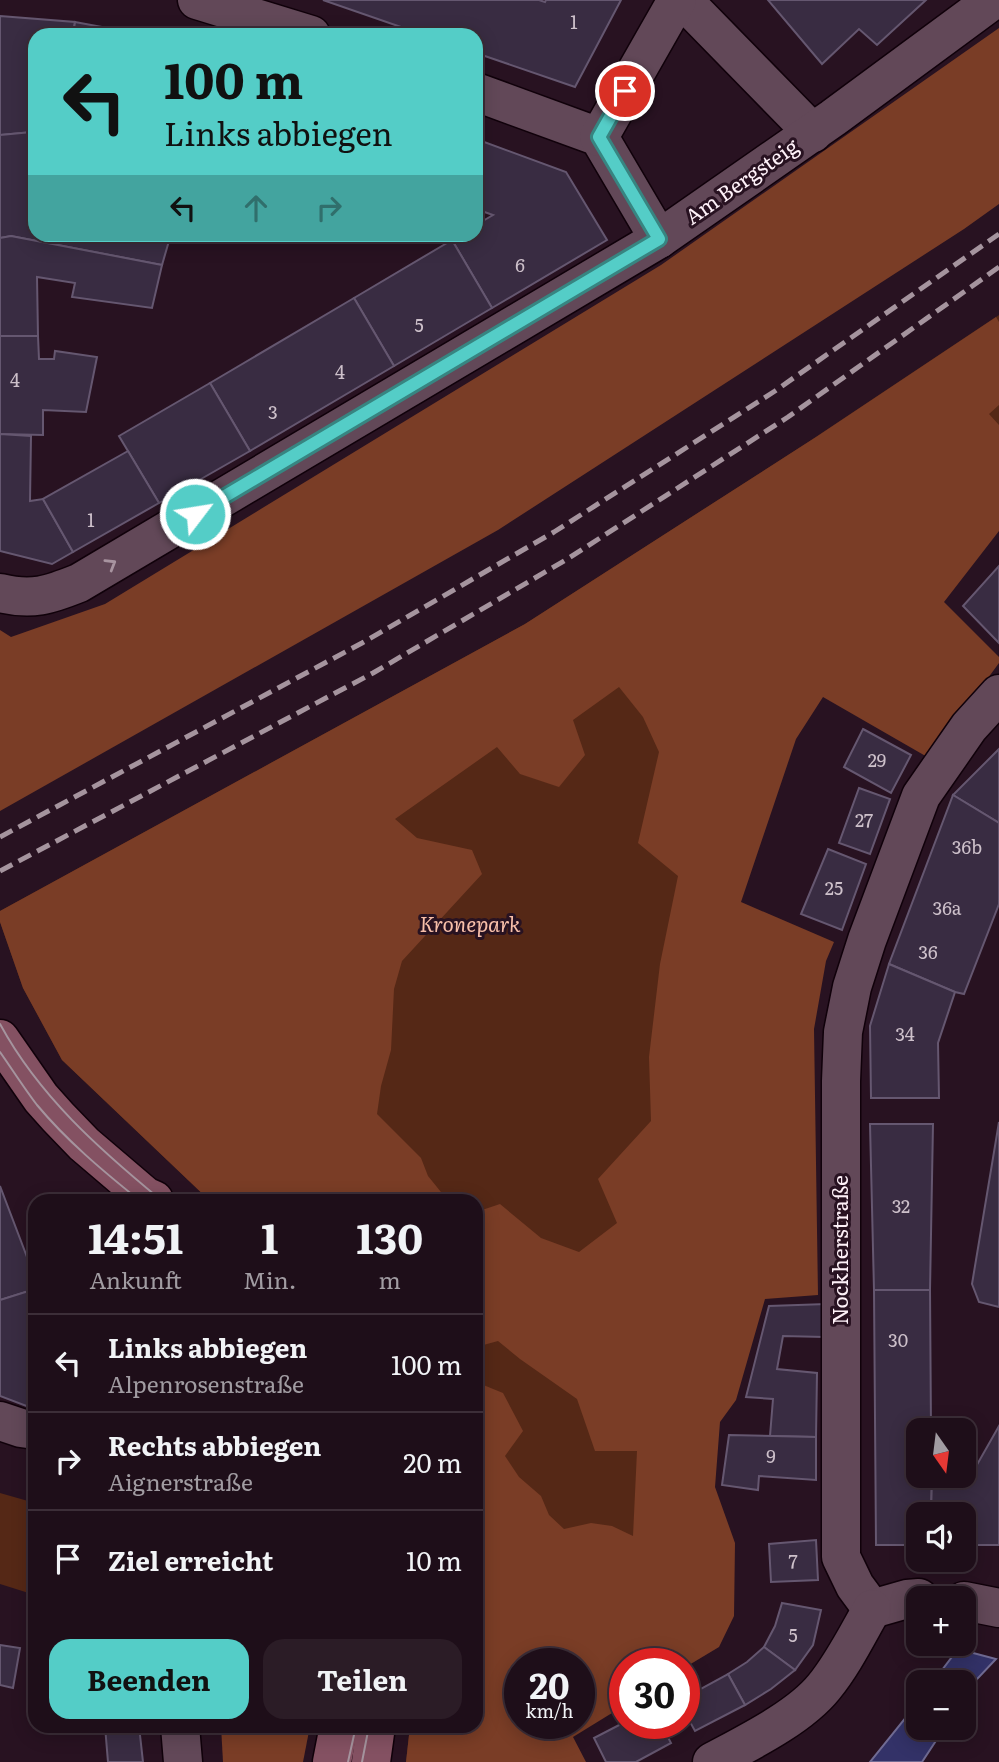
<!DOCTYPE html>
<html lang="de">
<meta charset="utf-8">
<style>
body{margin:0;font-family:Literata,serif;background:#2b1c26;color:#f1f3f6;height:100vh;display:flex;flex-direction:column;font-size:26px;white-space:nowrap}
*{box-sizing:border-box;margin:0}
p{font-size:23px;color:#a19ca2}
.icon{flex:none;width:38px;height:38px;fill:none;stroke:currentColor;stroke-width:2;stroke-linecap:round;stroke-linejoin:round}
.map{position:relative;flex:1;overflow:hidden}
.sheet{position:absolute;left:28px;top:1194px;width:455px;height:539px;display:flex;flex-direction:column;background:#1e0e19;border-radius:21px;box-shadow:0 4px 18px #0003,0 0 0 2px #3c2e38}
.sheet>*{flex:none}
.banner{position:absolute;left:28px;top:28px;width:455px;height:214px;border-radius:21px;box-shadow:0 4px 18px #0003,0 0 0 2px #3c2e38;background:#54cdc7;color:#111;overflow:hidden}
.needle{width:46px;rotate:166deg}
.tools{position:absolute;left:906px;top:1418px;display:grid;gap:14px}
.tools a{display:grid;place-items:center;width:70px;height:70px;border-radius:14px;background:#1e0e19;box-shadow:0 4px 18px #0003,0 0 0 2px #3c2e38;font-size:35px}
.speed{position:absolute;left:504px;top:1648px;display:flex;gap:14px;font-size:35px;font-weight:700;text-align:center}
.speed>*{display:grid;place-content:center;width:91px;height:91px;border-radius:50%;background:#1e0e19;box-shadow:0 4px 18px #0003,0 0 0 2px #3c2e38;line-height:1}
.speed small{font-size:18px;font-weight:400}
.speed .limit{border:10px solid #d22;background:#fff;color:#111}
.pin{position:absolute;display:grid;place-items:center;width:60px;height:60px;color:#fff;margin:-30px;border:4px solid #fff;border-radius:50%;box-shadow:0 2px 7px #0007}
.me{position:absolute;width:77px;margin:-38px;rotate:59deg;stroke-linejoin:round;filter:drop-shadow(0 0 5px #0008)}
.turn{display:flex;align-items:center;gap:24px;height:147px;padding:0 21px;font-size:32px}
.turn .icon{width:91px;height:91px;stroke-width:2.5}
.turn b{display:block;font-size:49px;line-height:60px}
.lanes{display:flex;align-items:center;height:66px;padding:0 21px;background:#0003;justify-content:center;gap:35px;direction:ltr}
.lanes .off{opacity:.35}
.eta{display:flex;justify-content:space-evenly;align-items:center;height:119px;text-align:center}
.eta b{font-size:42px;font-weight:700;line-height:49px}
.primary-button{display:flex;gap:14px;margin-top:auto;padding:14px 21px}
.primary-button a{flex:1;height:80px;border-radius:21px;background:#54cdc7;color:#111;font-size:28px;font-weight:700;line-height:80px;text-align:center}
.primary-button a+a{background:#2b1c26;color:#f1f3f6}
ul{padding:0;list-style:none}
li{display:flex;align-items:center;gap:21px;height:98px;padding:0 21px;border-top:2px solid #3c2e38}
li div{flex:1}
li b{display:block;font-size:26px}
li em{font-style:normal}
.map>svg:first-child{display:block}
</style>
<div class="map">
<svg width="999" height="1762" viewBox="0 0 999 1762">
<rect width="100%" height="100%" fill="#281221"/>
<!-- green -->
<g fill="#552816">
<path d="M 999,315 L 999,427 L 770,684 L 655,1206 L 636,1616 L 579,1664 L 520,1664 L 520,1724 L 406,1762 L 410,1726 L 476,1726 L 476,1200 L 209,1200 L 62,1060 L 23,988 L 0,922 L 0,911 L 525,624 L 816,437 Z"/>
<path d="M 0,1493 L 35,1503 L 35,1595 L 0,1584 Z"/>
</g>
<!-- forest -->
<g fill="#7a3d26" fill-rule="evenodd">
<path d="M 999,28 L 999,204 L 964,229 L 498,530 L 0,811 L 0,630 L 11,637 L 105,604 L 661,265 Z"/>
<path d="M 996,317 L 999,322 L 999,405 L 989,414 L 999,425 L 999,531 L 944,602 L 999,657 L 999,663 L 929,758 L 823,697 L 796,739 L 741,902 L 834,942 L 826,961 L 814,1029 L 818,1295 L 765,1299 L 736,1400 L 720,1422 L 715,1487 L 735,1543 L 734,1616 L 719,1647 L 684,1668 L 684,1664 L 625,1664 L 625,1705 L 573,1737 L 586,1762 L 406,1762 L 410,1726 L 476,1726 L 476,1382 L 503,1393 L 523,1431 L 505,1456 L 519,1477 L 541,1496 L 549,1515 L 564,1529 L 591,1523 L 612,1526 L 633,1536 L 637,1451 L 595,1451 L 577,1399 L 520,1359 L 498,1341 L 476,1347 L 476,1212 L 500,1204 L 541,1238 L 579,1252 L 617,1223 L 598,1179 L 651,1121 L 649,1057 L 660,964 L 678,876 L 638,843 L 659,752 L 643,717 L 619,687 L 573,720 L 585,755 L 559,787 L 520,774 L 497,747 L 395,819 L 417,838 L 472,850 L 482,874 L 402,961 L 394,989 L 391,1050 L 381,1086 L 377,1114 L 421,1158 L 428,1176 L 445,1197 L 451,1200 L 209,1200 L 62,1060 L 23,988 L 0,922 L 0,911 L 525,624 L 816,437 ZM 520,1664 L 579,1664 L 579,1724 L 520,1724 Z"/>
<path d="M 221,1726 L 310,1726 L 303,1762 L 223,1762 Z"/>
</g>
<!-- water -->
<g fill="#333268" stroke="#706b93" stroke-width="2">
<path d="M 958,1649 L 996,1659 L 977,1679 L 964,1699 L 964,1682 L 933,1682 Z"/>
<path d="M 919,1701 L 919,1727 L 945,1727 L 922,1762 L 870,1762 Z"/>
</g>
<!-- building -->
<g fill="#392c42" stroke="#655770" stroke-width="2">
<path d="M 323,0 L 539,0 L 545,2 L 546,0 L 621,0 L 575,87 L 476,53 L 476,35 L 424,35 Z"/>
<path d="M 768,0 L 926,0 L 877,45 L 859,29 L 822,64 Z"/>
<path d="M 0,16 L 75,22 L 73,35 L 35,35 L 35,88 L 28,87 L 32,132 L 0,135 Z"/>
<path d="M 75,22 L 145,35 L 73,35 Z"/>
<path d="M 32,132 L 35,155 L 35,234 L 171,234 L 162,265 L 11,236 L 0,238 L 0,135 Z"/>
<path d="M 476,139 L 566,172 L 607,240 L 492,308 L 452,240 L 461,234 L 476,234 L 476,225 L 493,215 L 476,209 Z"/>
<path d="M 11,236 L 162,265 L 152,308 L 72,297 L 75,283 L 37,277 L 38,336 L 0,336 L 0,238 Z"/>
<path d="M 452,240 L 492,308 L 394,366 L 354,298 Z"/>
<path d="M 354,298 L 394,366 L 250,451 L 210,383 Z"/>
<path d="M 0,336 L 38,336 L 39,359 L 54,359 L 55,351 L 97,357 L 86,412 L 43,410 L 43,435 L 0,434 Z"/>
<path d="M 210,383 L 250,451 L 159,503 L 119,436 Z"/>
<path d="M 0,434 L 31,436 L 30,501 L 43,499 L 73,552 L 52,564 L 0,551 Z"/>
<path d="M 128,451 L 159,503 L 73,552 L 43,499 Z"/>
<path d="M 999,566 L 999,643 L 963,606 Z"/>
<path d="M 863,729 L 911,755 L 891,793 L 844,767 Z"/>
<path d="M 999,749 L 999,823 L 953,795 Z"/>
<path d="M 859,788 L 890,799 L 870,854 L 839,843 Z"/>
<path d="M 953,795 L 999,823 L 999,904 L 964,994 L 955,992 L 889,964 Z"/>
<path d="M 828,849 L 866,864 L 842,930 L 801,914 Z"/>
<path d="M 889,964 L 955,992 L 938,1043 L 939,1098 L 871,1098 L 870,1026 Z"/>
<path d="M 999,1122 L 999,1307 L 979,1302 L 972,1284 Z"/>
<path d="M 870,1124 L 933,1124 L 930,1290 L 874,1290 Z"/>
<path d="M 0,1186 L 35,1278 L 35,1289 L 0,1300 Z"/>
<path d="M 35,1289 L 35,1406 L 29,1407 L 0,1396 L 0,1300 Z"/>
<path d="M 874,1290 L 930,1290 L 931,1430 L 919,1430 L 919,1475 L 932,1475 L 931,1514 L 919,1514 L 919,1545 L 876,1545 Z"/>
<path d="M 826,1304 L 824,1337 L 783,1336 L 777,1369 L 817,1373 L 816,1437 L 770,1436 L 773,1399 L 746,1397 L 769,1306 Z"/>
<path d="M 999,1426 L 999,1545 L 964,1545 L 964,1514 L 931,1514 L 932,1478 L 970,1477 Z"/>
<path d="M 729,1435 L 816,1437 L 816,1480 L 759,1476 L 758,1490 L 722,1485 Z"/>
<path d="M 816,1540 L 818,1580 L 771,1582 L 769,1544 Z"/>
<path d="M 782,1603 L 821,1610 L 813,1645 L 795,1670 L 764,1647 L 775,1626 Z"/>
<path d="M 0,1645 L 20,1648 L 13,1688 L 0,1685 Z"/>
<path d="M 764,1647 L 795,1670 L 771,1689 L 745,1705 L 728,1674 L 747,1662 Z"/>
<path d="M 728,1674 L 745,1705 L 695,1731 L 684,1711 L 684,1698 Z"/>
<path d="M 625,1722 L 625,1724 L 661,1724 L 671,1743 L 636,1762 L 606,1762 L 594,1738 Z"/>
<path d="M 105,1726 L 139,1726 L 143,1762 L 108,1762 Z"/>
</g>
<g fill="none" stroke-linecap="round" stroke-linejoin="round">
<defs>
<g id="minor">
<path d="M 197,0 L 311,35"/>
<path d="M 683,0 L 813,133"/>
<path d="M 476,92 L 599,137 L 659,239"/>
<path d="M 599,137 L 677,0"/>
<path d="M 0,593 C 32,601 49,595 79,583 L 659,239 L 833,118 L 993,0"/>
<path d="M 0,1421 L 21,1428 L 35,1430"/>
<path d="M 964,1601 L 999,1608"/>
<path d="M 872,1609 L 855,1586 L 841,1557 L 841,1081 L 843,1032 L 852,987 L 867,940 L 921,796 L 969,727 L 999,694"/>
<path d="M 872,1609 L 907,1599 L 919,1598"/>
<path d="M 180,1726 L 183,1762"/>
<path d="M 712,1762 C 747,1743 799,1718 824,1687 C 843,1664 857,1635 872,1609"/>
</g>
<g id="secondary">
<path d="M 0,1039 L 41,1098 L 58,1117 L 84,1144 L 145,1196 L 154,1200"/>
<path d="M 332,1762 L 339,1726"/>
<path d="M 371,1762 L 376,1726"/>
</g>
</defs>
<!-- minor casing -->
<use href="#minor" stroke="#10010a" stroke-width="41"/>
<!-- secondary casing -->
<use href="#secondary" stroke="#10010a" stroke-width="41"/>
<!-- minor -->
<use href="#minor" stroke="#624858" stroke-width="38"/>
<!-- secondary -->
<use href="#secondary" stroke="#845162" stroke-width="38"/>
<!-- tram -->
<g stroke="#a5949e" stroke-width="2">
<path d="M 0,1024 C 39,1096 99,1149 161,1200"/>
<path d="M 0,1052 C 12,1069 24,1088 37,1105 C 67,1141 103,1171 139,1200"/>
<path d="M 348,1762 L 356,1726"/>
<path d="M 362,1762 L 369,1726"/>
</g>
<!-- rail -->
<g stroke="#a5949e" stroke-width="5" stroke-dasharray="14 7" stroke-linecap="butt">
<path d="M 0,837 L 362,643 L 554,532 L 775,391 L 999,234"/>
<path d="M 0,871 L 373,673 L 569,558 L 788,417 L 999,267"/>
</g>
</g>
<!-- one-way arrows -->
<defs><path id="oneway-chevron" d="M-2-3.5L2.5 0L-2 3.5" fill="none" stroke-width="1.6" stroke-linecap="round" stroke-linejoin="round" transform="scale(1.75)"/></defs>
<use stroke="#a894a0" href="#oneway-chevron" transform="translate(111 564) rotate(-31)"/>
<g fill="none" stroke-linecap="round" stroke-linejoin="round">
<defs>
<path id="route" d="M 195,514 L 659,239 L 599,137 L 625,91"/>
</defs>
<!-- route casing -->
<use href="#route" stroke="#378581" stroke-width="18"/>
<!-- route -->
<use href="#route" stroke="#54cdc7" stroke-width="12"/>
</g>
<g text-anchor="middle" stroke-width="6" stroke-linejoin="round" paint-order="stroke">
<!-- number labels -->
<g font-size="18" fill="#cdc0ca">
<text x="574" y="29">1</text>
<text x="520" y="272">6</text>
<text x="419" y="332">5</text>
<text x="340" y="379">4</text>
<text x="15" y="387">4</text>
<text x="273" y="419">3</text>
<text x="91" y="527">1</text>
<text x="877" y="767">29</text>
<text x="864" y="827">27</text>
<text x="967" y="854">36b</text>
<text x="834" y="895">25</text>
<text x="947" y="915">36a</text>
<text x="928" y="959">36</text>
<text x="905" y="1041">34</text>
<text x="901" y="1213">32</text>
<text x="898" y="1347">30</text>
<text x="771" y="1463">9</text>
<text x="793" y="1568">7</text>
<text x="793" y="1642">5</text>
</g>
<!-- street labels -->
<g font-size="21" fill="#fef1f8" stroke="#281221">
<text transform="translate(742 182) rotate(-35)" y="7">Am Bergsteig</text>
<text transform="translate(841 1250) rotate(-90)" y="7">Nockherstraße</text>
</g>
<!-- park labels -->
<g font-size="21" font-style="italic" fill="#f8bfa9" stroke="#281221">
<text x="470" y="932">Kronepark</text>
</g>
</g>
</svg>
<div class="tools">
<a><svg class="needle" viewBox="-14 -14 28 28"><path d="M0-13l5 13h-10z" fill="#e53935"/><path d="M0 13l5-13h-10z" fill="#a19ca2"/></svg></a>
<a><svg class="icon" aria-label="sound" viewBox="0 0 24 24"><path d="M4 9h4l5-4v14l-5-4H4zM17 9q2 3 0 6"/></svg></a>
<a>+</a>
<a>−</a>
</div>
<div class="speed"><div>20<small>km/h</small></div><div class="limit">30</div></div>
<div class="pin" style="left:625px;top:91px;background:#d93025"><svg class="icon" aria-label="arrive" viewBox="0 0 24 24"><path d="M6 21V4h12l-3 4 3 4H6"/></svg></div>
<svg class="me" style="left:195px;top:514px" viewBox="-20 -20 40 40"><circle r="17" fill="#54cdc7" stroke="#fff" stroke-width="3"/><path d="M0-11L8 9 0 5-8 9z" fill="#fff"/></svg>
<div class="banner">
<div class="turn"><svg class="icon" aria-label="left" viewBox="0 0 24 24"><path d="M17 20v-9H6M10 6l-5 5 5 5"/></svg><div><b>100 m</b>Links abbiegen</div></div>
<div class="lanes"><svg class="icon" aria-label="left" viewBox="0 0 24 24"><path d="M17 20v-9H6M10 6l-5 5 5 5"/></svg><svg class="icon off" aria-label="ahead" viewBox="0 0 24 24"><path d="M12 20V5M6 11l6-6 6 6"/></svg><svg class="icon off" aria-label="right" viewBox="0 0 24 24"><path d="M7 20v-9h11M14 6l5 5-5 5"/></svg></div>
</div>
<section class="sheet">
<div class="eta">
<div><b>14:51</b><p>Ankunft</p></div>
<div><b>1</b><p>Min.</p></div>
<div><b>130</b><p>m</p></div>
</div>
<ul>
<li><svg class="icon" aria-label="left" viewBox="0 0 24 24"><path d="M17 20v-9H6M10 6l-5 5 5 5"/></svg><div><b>Links abbiegen</b><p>Alpenrosenstraße</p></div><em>100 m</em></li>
<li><svg class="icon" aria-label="right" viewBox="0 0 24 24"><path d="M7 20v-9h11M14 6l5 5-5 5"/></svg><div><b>Rechts abbiegen</b><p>Aignerstraße</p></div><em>20 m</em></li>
<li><svg class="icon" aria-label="arrive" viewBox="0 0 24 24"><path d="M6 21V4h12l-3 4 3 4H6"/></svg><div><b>Ziel erreicht</b></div><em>10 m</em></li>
</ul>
<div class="primary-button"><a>Beenden</a><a>Teilen</a></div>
</section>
</div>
